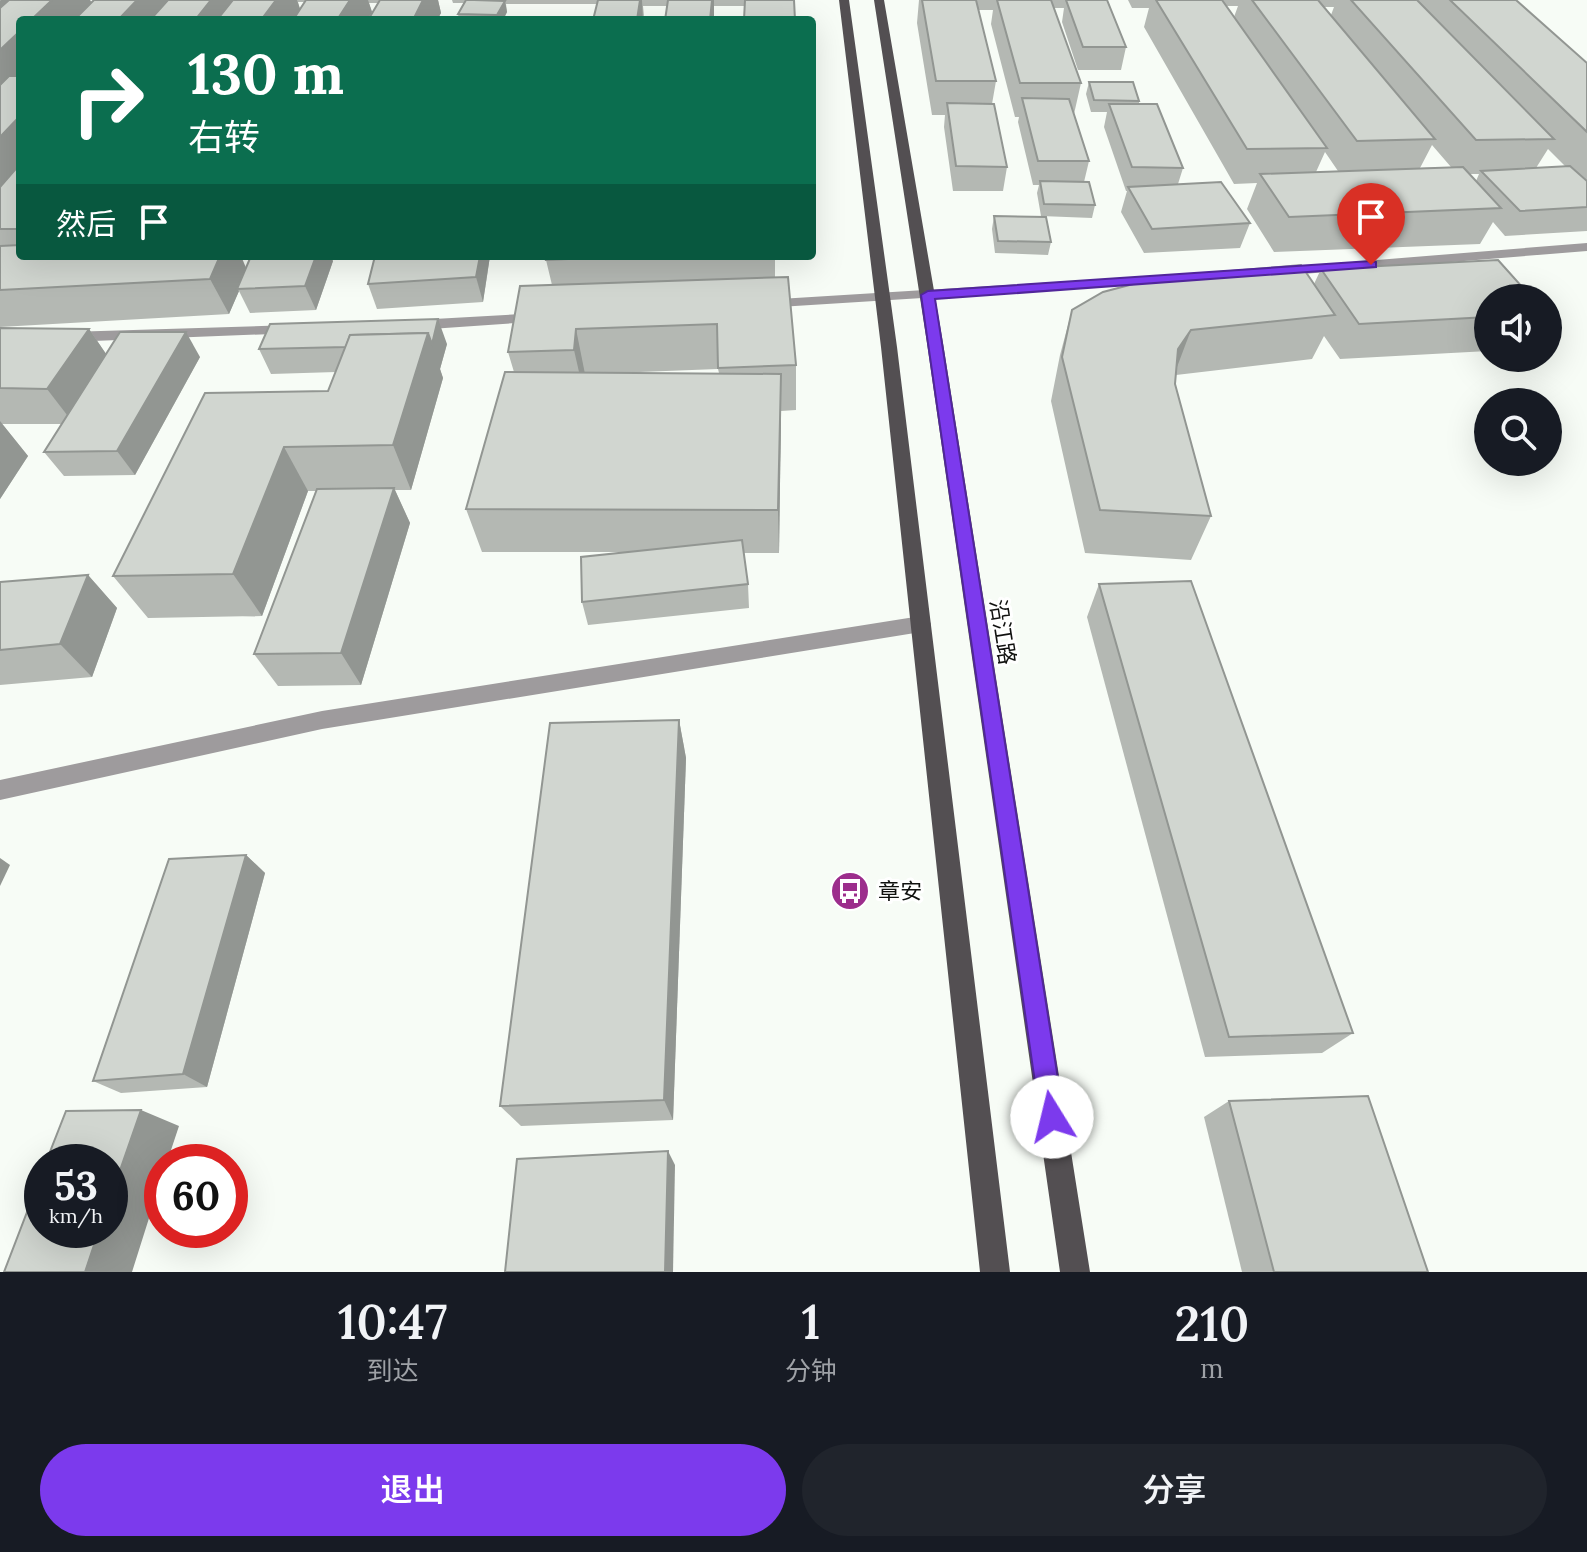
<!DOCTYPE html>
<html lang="zh">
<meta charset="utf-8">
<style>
body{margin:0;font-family:Lora,"Noto Sans SC",serif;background:#20242c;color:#f1f3f6;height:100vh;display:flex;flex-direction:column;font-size:30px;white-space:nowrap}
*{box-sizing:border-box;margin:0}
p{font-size:26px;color:#9ea1a6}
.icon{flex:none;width:44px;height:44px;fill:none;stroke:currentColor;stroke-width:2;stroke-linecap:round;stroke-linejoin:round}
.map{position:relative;height:1272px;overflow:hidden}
.panel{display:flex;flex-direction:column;background:#171b24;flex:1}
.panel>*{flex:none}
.guide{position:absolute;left:16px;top:16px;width:800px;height:244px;border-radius:8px;box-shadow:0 8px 32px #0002;background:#0b6e4f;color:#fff;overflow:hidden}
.controls{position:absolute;left:1474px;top:284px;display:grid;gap:16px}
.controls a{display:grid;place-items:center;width:88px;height:88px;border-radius:50%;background:#171b24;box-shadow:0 8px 32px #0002;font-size:40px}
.speed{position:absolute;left:24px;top:1144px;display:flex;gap:16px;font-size:40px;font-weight:700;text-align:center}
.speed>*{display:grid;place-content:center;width:104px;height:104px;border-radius:50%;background:#171b24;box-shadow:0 8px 32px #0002;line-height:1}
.speed small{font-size:20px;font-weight:400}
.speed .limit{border:12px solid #d22;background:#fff;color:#111}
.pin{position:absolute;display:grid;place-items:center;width:68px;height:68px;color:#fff;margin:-82px -34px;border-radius:50% 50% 50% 0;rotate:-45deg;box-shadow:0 0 8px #0007}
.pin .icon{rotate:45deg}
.me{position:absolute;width:88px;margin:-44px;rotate:351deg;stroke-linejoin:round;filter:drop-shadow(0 0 6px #0008)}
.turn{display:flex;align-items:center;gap:28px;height:168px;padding:0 40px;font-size:36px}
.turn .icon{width:104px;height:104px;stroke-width:2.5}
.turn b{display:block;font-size:56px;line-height:68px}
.then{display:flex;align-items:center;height:76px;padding:0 40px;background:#0003;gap:16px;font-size:30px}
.eta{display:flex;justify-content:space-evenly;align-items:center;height:136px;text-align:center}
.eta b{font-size:48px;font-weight:600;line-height:56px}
.button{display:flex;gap:16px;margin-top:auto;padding:16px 40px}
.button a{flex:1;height:92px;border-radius:48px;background:#7c3aed;color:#fff;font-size:32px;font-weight:600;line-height:92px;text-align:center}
.button a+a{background:#20242c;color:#f1f3f6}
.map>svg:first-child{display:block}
</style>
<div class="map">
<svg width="1587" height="1272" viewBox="0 0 1587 1272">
<rect width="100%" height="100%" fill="#f7fcf6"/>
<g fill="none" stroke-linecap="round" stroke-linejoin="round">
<!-- minor -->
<g fill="#9e9b9d" fill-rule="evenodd">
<path d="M 1587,243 L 1587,251 L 1278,276 L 1271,272 L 1278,268 Z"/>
<path d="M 1170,275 L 1177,279 L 1175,282 L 763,308 L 756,304 L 763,300 Z"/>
<path d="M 540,313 L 548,318 L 545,321 L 416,330 L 408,325 L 416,320 Z"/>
<path d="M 292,325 L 300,330 L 297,333 L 68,342 L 60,337 L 68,332 Z"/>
<path d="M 921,616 L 928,618 L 931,624 L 928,630 L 921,632 L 322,729 L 0,800 L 0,780 L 322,711 Z"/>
</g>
<!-- primary -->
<g fill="#534f52" fill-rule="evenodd">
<path d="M 839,0 L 849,0 L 897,347 L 1010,1272 L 980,1272 L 881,347 Z"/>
<path d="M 874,0 L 884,0 L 943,343 L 1090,1272 L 1060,1272 L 927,343 Z"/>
</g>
</g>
<!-- wall -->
<g fill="#b4b8b3" fill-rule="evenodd">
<path d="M 0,0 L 90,0 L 91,2 L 94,0 L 438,0 L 441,13 L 437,20 L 368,20 L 378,3 L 369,3 L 372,12 L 367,20 L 20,20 L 20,256 L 246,268 L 333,261 L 316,310 L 250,313 L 239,291 L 229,314 L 0,327 ZM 298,2 L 305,2 L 300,9 Z"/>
<path d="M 452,0 L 794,0 L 744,6 L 714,6 L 714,20 L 665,20 L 667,6 L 643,6 L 644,16 L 597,4 L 506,4 L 507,12 L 503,20 L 459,20 L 458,14 L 464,3 L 453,3 Z"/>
<path d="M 919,0 L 1107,0 L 1126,47 L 1121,70 L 1078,70 L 1062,22 L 1064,8 L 1054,8 L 1081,83 L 1074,114 L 1089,161 L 1084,182 L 1095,205 L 1092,218 L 1041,216 L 1037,193 L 1039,185 L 1033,185 L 1018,122 L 1019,117 L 1015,117 L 991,24 L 993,10 L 978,10 L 996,81 L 992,104 L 1007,167 L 1003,191 L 953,191 L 944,127 L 945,115 L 932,115 L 917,23 Z"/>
<path d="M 1128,0 L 1516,0 L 1587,63 L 1587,231 L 1505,236 L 1493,222 L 1480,244 L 1274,252 L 1247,209 L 1257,183 L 1234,184 L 1144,27 L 1149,8 L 1132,8 ZM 1226,6 L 1238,6 L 1234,17 ZM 1324,7 L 1334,7 L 1331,15 ZM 1432,145 L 1451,167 L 1420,168 ZM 1548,149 L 1565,166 L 1536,168 ZM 1325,152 L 1338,171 L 1316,172 ZM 1470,174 L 1479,174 L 1476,181 Z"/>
<path d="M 1089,82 L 1139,101 L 1139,104 L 1183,168 L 1178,184 L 1250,223 L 1240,248 L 1144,253 L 1121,212 L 1127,191 L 1126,191 L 1104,127 L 1107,112 L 1091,112 L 1086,94 Z"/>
<path d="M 994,216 L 1051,242 L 1048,255 L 995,253 L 992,229 Z"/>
<path d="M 375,256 L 490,256 L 483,302 L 377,309 L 368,284 Z"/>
<path d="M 547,256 L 775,256 L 775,277 L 796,365 L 796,410 L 781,411 L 779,553 L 744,553 L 748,584 L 749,608 L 588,625 L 582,602 L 623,552 L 482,552 L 466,509 L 514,372 L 508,352 L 552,285 L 546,260 ZM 718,369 L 719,373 L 614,373 Z"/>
<path d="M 1321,269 L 1488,298 L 1488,351 L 1340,359 L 1324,336 L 1312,359 L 1176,375 L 1175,384 L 1211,516 L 1191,560 L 1085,553 L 1051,401 L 1060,355 L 1072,310 L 1314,284 Z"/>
<path d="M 0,328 L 89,329 L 106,354 L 200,357 L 135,475 L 64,476 L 44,452 L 62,424 L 2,424 L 28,456 L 0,499 Z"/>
<path d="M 447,344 L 440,369 L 443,378 L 411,490 L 395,490 L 410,523 L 361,685 L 278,686 L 254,654 L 316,491 L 308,491 L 262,616 L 148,618 L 113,576 L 328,391 L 336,372 L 271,374 L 259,349 Z"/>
<path d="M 88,575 L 117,608 L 92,677 L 0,685 L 0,582 Z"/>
<path d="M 1099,584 L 1353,1033 L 1322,1053 L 1205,1057 L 1087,617 Z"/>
<path d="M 679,720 L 686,758 L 673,1120 L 521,1126 L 500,1106 Z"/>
<path d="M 246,855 L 265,873 L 207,1087 L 121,1093 L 93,1081 Z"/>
<path d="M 1229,1101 L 1428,1272 L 1242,1272 L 1204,1117 Z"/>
</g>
<!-- shaded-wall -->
<g fill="#929692">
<path d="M 1,0 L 20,0 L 0,34 L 0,1 Z"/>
<path d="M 52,0 L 90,0 L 94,7 L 81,20 L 31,20 Z"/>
<path d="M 137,0 L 172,0 L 162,20 L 118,20 Z"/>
<path d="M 211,0 L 237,0 L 234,20 L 195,20 Z"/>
<path d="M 276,0 L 297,0 L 301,12 L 296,20 L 261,20 Z"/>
<path d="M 350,0 L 368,0 L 372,12 L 367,20 L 337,20 Z"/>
<path d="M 423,0 L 438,0 L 441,13 L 437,20 L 413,20 Z"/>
<path d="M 640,0 L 642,0 L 643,20 L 637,20 Z"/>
<path d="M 712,0 L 714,0 L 714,20 L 710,20 Z"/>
<path d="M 505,1 L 507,12 L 503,20 L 499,20 L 497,15 Z"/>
<path d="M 20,31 L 20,82 L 0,101 L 0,50 Z"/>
<path d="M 20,116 L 20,173 L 0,196 L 0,137 Z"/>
<path d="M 220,256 L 241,256 L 247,270 L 237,289 L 239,291 L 229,314 L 210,279 Z"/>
<path d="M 316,256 L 331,256 L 333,261 L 316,310 L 305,286 Z"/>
<path d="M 480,256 L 490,256 L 483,302 L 476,277 Z"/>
<path d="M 438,319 L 447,344 L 440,369 L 443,378 L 411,490 L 393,445 L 428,333 Z"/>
<path d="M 89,329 L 113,364 L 74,424 L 47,389 Z"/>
<path d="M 576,329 L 585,374 L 584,394 L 574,350 Z"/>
<path d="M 1191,330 L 1174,375 L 1178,349 Z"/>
<path d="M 186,332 L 200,357 L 135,475 L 117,451 Z"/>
<path d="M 781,374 L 781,418 L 779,553 L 778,510 Z"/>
<path d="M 0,421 L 28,456 L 0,499 Z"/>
<path d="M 284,447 L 308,491 L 262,616 L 233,574 Z"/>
<path d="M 394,488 L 410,523 L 361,685 L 341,653 Z"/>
<path d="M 88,575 L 117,608 L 92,677 L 60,644 Z"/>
<path d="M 679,720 L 686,758 L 673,1120 L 664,1100 Z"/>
<path d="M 246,855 L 265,873 L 207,1087 L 183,1074 Z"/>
<path d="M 0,858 L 10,865 L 0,886 Z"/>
<path d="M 141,1110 L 179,1126 L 167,1162 L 162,1162 L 162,1177 L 132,1272 L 85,1272 L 99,1230 L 110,1230 L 110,1199 Z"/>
<path d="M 668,1151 L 675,1165 L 673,1272 L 665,1272 Z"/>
</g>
<!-- building -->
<g fill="#d1d6d0" stroke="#929692" stroke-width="2">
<path d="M 9,0 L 52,0 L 31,20 L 20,20 L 20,31 L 0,50 L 0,8 Z"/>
<path d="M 94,0 L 137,0 L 118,20 L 74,20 Z"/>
<path d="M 168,0 L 211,0 L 195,20 L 150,20 Z"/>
<path d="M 233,0 L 276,0 L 261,20 L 217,20 Z"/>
<path d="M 306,0 L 350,0 L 337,20 L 293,20 Z"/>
<path d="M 380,0 L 423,0 L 413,20 L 368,20 Z"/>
<path d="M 466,0 L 474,0 L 505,1 L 497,15 L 458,14 Z"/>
<path d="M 598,0 L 640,0 L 637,20 L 593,20 Z"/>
<path d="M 668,0 L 712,0 L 710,20 L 665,20 Z"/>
<path d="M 745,0 L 794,0 L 795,20 L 744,20 Z"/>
<path d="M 922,0 L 976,0 L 996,81 L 936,81 Z"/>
<path d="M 997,0 L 1051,0 L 1081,83 L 1020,83 Z"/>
<path d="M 1066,0 L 1107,0 L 1126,47 L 1083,47 Z"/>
<path d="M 1156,0 L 1222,0 L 1327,148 L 1247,149 Z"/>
<path d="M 1252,0 L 1318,0 L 1435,139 L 1357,141 Z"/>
<path d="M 1351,0 L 1417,0 L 1554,139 L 1476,140 Z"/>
<path d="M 1450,0 L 1516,0 L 1587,63 L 1587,132 Z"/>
<path d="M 9,76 L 20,76 L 20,116 L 0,137 L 0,85 Z"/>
<path d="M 1089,82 L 1133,82 L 1139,101 L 1094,100 Z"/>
<path d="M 1022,98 L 1069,99 L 1089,161 L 1038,161 Z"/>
<path d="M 947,103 L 994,104 L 1007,167 L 956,166 Z"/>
<path d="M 1109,104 L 1157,104 L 1183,168 L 1132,167 Z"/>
<path d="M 20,164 L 20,229 L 0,229 L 0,187 Z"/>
<path d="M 1570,166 L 1587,181 L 1587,207 L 1520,211 L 1481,171 Z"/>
<path d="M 1463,167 L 1501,208 L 1289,217 L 1260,174 Z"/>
<path d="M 1040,181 L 1089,182 L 1095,205 L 1044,204 Z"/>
<path d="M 1221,182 L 1250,223 L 1152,229 L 1128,187 Z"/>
<path d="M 994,216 L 1046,217 L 1051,242 L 998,241 Z"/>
<path d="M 20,245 L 20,256 L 220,256 L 210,279 L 0,290 L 0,246 Z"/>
<path d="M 251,256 L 316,256 L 305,286 L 237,289 Z"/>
<path d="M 375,256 L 480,256 L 476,277 L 368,284 Z"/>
<path d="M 547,256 L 639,256 L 546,260 Z"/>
<path d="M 1498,260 L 1532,298 L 1488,298 L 1488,317 L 1359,324 L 1321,269 Z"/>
<path d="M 1301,265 L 1335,315 L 1191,330 L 1178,349 L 1175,384 L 1211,516 L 1100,510 L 1062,357 L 1072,310 L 1103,292 L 1160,277 Z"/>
<path d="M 788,277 L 796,365 L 718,368 L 717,324 L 576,329 L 574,350 L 508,352 L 520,286 Z"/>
<path d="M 438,319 L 432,344 L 428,333 L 350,335 L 346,347 L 259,349 L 270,324 Z"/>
<path d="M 0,328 L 89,329 L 47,389 L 0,388 Z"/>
<path d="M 120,332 L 186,332 L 117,451 L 44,452 Z"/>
<path d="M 428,333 L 393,445 L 284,447 L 233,574 L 113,576 L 205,393 L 328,391 L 350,335 Z"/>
<path d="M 505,372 L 781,374 L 778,510 L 466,509 Z"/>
<path d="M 394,488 L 341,653 L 254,654 L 317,489 Z"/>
<path d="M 742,540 L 748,584 L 582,602 L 581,557 Z"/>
<path d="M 88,575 L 60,644 L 0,650 L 0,582 Z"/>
<path d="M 1191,581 L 1353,1033 L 1229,1037 L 1099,584 Z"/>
<path d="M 679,720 L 664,1100 L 500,1106 L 550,723 Z"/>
<path d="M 246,855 L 183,1074 L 93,1081 L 169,859 Z"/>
<path d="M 1368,1096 L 1428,1272 L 1274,1272 L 1229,1101 Z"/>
<path d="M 141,1110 L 110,1199 L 110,1162 L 46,1162 L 66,1111 Z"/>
<path d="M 668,1151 L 665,1272 L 505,1272 L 517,1159 Z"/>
<path d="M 42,1173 L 42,1230 L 99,1230 L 85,1272 L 4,1272 Z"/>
</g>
<!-- route -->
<path fill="#7c3aed" stroke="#51269a" stroke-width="2" d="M 1371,261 L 1376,262 L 1376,267 L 935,299 L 1064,1117 L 1061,1126 L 1052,1130 L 1043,1126 L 1040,1117 L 921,295 L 928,291 Z"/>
<!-- icons -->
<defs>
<symbol id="bus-disc" viewBox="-11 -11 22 22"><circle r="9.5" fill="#9c2d8c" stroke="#fff"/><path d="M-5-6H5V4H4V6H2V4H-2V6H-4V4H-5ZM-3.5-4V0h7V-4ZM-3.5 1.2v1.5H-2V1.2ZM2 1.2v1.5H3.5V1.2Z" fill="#fff"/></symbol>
</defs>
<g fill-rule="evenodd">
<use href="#bus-disc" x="828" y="869" width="44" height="44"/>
</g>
<g text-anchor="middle" stroke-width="6" stroke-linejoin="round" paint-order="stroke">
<!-- street labels -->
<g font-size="22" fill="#10110f" stroke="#fff">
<text transform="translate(1003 632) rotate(81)" y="8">沿江路</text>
</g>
<!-- poi labels -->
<g font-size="22" fill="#10110f" stroke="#fff" text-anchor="start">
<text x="878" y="899">章安</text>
</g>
</g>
</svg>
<div class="controls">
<a><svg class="icon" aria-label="sound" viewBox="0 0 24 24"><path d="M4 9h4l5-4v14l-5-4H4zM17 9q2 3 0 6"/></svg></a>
<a><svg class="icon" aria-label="search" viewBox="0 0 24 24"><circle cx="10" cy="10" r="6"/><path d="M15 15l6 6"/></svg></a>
</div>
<div class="speed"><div>53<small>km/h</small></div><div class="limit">60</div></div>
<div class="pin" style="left:1371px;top:265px;background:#d93025"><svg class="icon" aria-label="arrive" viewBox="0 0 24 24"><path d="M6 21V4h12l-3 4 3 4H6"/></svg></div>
<svg class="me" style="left:1052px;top:1117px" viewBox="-20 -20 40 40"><circle r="19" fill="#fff"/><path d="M0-13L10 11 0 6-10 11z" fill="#7c3aed"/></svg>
<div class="guide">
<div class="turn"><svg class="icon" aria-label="right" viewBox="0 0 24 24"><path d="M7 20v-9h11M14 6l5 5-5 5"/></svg><div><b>130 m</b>右转</div></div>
<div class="then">然后<svg class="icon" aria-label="arrive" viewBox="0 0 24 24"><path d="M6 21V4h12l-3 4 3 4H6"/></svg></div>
</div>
</div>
<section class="panel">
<div class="eta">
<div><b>10:47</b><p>到达</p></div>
<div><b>1</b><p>分钟</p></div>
<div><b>210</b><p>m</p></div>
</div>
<div class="button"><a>退出</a><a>分享</a></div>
</section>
